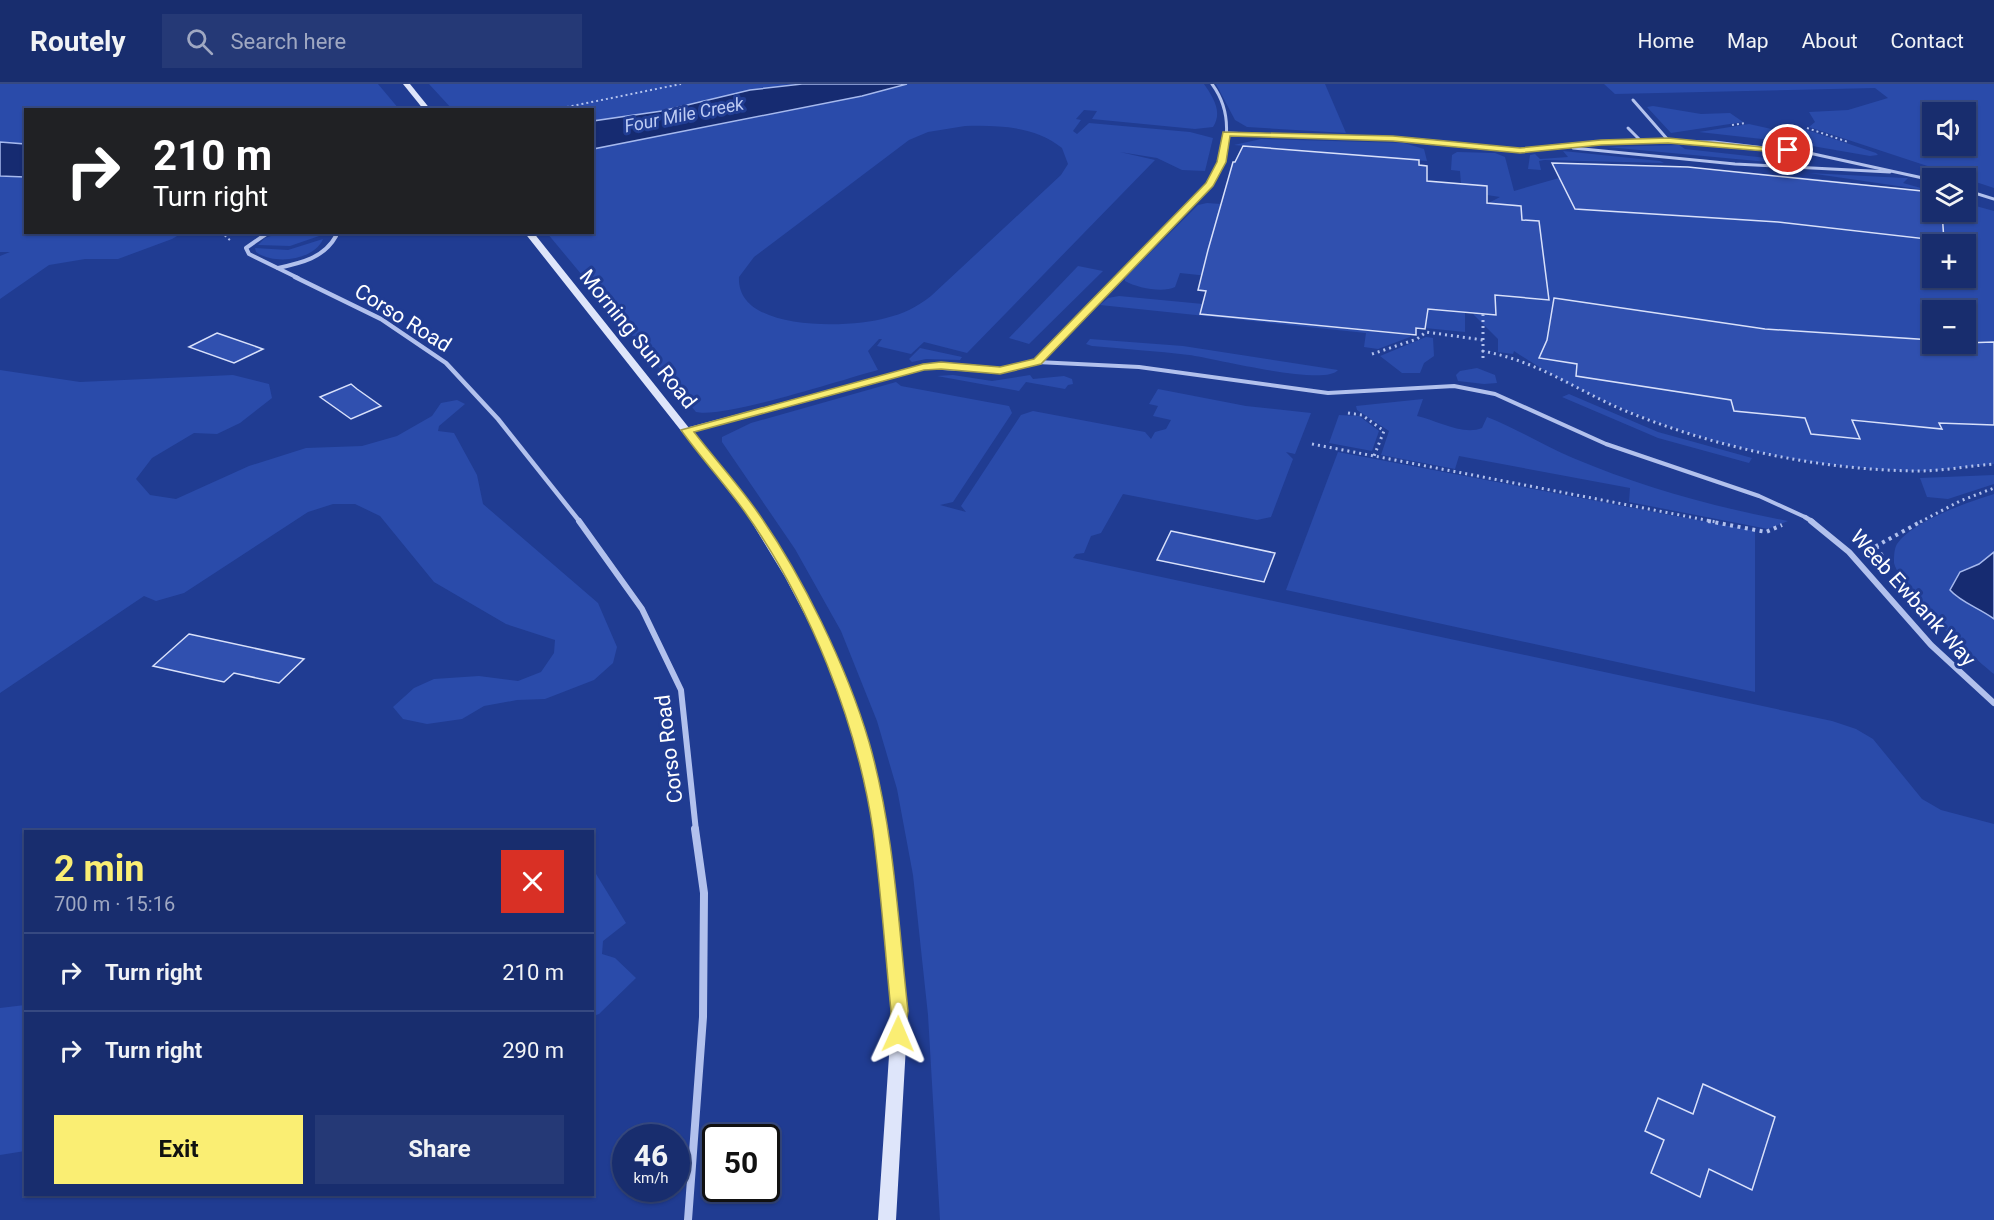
<!DOCTYPE html>
<meta charset="utf-8">
<style>
body{margin:0;font-family:Roboto,sans-serif;background:#253976;color:#f1f3f6;height:100vh;display:flex;flex-direction:column;font-size:22px;white-space:nowrap}
*{box-sizing:border-box;margin:0}
p{font-size:20px;color:#9fa8c2}
.icon{flex:none;width:33px;height:33px;fill:none;stroke:currentColor;stroke-width:2;stroke-linecap:round;stroke-linejoin:round}
.map{position:relative;flex:1;overflow:hidden}
.sheet{position:absolute;left:24px;top:746px;width:570px;height:366px;display:flex;flex-direction:column;background:#182d6e;border-radius:0px;box-shadow:0 2px 4px #0004,0 0 0 2px #364981}
.sheet>*{flex:none}
.guide{position:absolute;left:24px;top:24px;width:570px;height:126px;border-radius:0px;box-shadow:0 2px 4px #0004,0 0 0 2px #364981;background:#202124;color:#fff;overflow:hidden}
.tools{position:absolute;left:1922px;top:18px;display:grid;gap:12px}
.tools a{display:grid;place-items:center;width:54px;height:54px;border-radius:0px;background:#182d6e;box-shadow:0 2px 4px #0004,0 0 0 2px #364981;font-size:30px}
.speed{position:absolute;left:612px;top:1040px;display:flex;gap:12px;font-size:30px;font-weight:700;text-align:center}
.speed>*{display:grid;place-content:center;width:78px;height:78px;border-radius:50%;background:#182d6e;box-shadow:0 2px 4px #0004,0 0 0 2px #364981;line-height:1}
.speed small{font-size:15px;font-weight:400}
.speed .limit{border:3px solid #111;border-radius:9px;background:#fff;color:#111}
.pin{position:absolute;display:grid;place-items:center;width:51px;height:51px;color:#fff;margin:-26px;border:3px solid #fff;border-radius:50%;box-shadow:0 2px 6px #0007}
.me{position:absolute;width:66px;margin:-33px;rotate:1deg;stroke-linejoin:round;filter:drop-shadow(0 0 4px #0008)}
.turn{display:flex;align-items:center;gap:21px;height:126px;padding:0 30px;font-size:27px}
.turn .icon{width:78px;height:78px;stroke-width:2.5}
.turn b{display:block;font-size:42px;line-height:51px}
.round{display:grid;place-items:center;flex:none;width:63px;height:63px;border-radius:0px;background:#253976}
.summary{display:flex;align-items:center;justify-content:space-between;height:102px;padding:0 30px}
h1{font-size:36px;font-weight:700;line-height:45px;color:#faee73}
.cta{display:flex;gap:12px;margin-top:auto;padding:12px 30px}
.cta a{flex:1;height:69px;border-radius:0px;background:#faee73;color:#111;font-size:24px;font-weight:700;line-height:69px;text-align:center}
.cta a+a{background:#253976;color:#f1f3f6}
ul{padding:0;list-style:none}
li{display:flex;align-items:center;gap:18px;height:78px;padding:0 30px;border-top:2px solid #364981}
li div{flex:1}
li b{display:block;font-size:22px}
li em{font-style:normal}
header{display:flex;align-items:center;gap:36px;box-sizing:border-box;height:84px;padding:0 30px;background:#182d6e;border-bottom:2px solid #364981}
header strong{font-size:28px}
nav{display:flex;gap:33px;margin-inline-start:auto;font-size:21px}
.search{width:420px;height:54px;background:#253976;display:flex;align-items:center;gap:15px;box-sizing:border-box;padding:0 21px;border-radius:0px;color:#9fa8c2;font-size:22px}
.map>svg:first-child{display:block}
</style>
<header>
<strong>Routely</strong>
<div class="search"><svg class="icon" aria-label="search" viewBox="0 0 24 24"><circle cx="10" cy="10" r="6"/><path d="M15 15l6 6"/></svg>Search here</div>
<nav><a>Home</a><a>Map</a><a>About</a><a>Contact</a></nav>
</header>
<div class="map">
<svg width="1994" height="1136" viewBox="0 0 1994 1136">
<rect width="100%" height="100%" fill="#203c92"/>
<!-- green -->
<g fill="#2a4baa" fill-rule="evenodd">
<path d="M 0,0 L 378,0 L 399,25 L 26,26 L 25,60 L 0,58 Z"/>
<path d="M 429,0 L 802,0 L 662,27 L 593,37 L 592,26 L 452,25 Z"/>
<path d="M 905,0 L 1204,0 C 1213,13 1223,28 1213,43 L 1195,45 L 1092,35 L 1097,27 L 1084,26 L 1076,35 L 1081,36 L 1073,47 L 1077,50 L 1089,39 L 1190,48 L 1213,54 L 1205,87 L 1182,86 L 1157,74 L 1120,68 L 1155,76 L 967,269 L 924,258 L 911,270 L 877,262 L 882,255 L 879,255 L 868,267 L 878,286 C 844,295 723,335 696,328 L 547,149 L 592,148 L 593,65 L 848,15 ZM 965,42 C 998,41 1035,42 1062,64 L 1068,80 L 1061,91 L 931,212 C 917,223 903,230 886,234 C 851,244 736,249 739,193 L 754,173 L 909,56 L 928,48 Z"/>
<path d="M 1216,0 L 1325,0 L 1346,49 L 1247,43 L 1235,36 Z"/>
<path d="M 1604,0 L 1994,0 L 1994,104 L 1809,43 L 1815,38 L 1809,28 L 1848,26 L 1888,14 L 1875,4 L 1615,10 ZM 1932,28 L 1965,28 L 1965,62 L 1932,62 Z"/>
<path d="M 1653,22 L 1701,30 L 1730,29 L 1743,38 L 1671,49 L 1647,23 Z"/>
<path d="M 1749,40 L 1776,46 L 1780,57 L 1699,48 Z"/>
<path d="M 1804,45 L 1876,69 L 1878,71 L 1870,72 L 1789,58 L 1784,46 Z"/>
<path d="M 1261,55 L 1404,59 L 1424,65 L 1427,77 L 1234,61 Z"/>
<path d="M 1679,61 L 1685,65 L 1776,75 L 1777,69 L 1784,70 L 1786,77 L 1768,78 L 1607,63 Z"/>
<path d="M 1563,67 L 1660,77 L 1664,79 L 1544,76 L 1539,77 L 1541,86 L 1528,85 L 1530,71 L 1535,70 L 1540,75 L 1568,73 Z"/>
<path d="M 1457,68 L 1495,69 L 1505,73 L 1514,107 L 1559,94 L 1552,79 C 1680,79 1806,93 1932,108 L 1932,128 L 1967,129 L 1965,119 L 1994,127 L 1994,380 C 1968,382 1942,387 1917,387 C 1781,385 1626,342 1514,267 L 1513,270 L 1498,268 L 1498,255 L 1474,231 L 1465,217 L 1465,248 L 1425,244 L 1416,214 L 1479,124 L 1500,113 L 1487,111 L 1486,102 L 1461,100 L 1460,87 L 1451,86 L 1452,71 ZM 1932,160 L 1965,160 L 1965,194 L 1932,194 ZM 1932,226 L 1965,226 L 1965,260 L 1932,260 Z"/>
<path d="M 1809,89 L 1904,94 L 1908,94 L 1903,99 L 1928,106 L 1932,103 L 1932,107 Z"/>
<path d="M 0,92 L 25,93 L 26,148 L 182,149 L 172,155 L 118,175 L 85,175 L 49,181 L 0,215 L 0,172 L 10,168 L 0,168 Z"/>
<path d="M 1207,119 L 1221,120 L 1218,132 L 1222,142 L 1215,142 L 1211,156 L 1215,166 L 1208,166 L 1204,181 L 1208,192 L 1180,189 L 1175,203 C 1163,209 1137,204 1125,197 L 1125,194 L 1198,121 Z"/>
<path d="M 282,148 L 318,149 L 322,151 L 290,162 L 258,161 L 265,154 Z"/>
<path d="M 323,155 C 314,177 273,181 256,168 L 255,164 L 288,166 Z"/>
<path d="M 1078,182 L 1103,187 L 1029,260 L 1009,254 Z"/>
<path d="M 1119,212 L 1203,220 L 1201,230 L 1410,251 L 1410,253 L 1378,265 L 1364,263 L 1366,249 L 1100,221 L 1108,214 Z"/>
<path d="M 1426,253 L 1433,254 L 1434,272 L 1424,279 L 1420,289 L 1402,289 L 1380,272 Z"/>
<path d="M 1090,255 L 1183,262 L 1338,286 C 1325,303 1213,274 1189,271 C 1156,267 1124,265 1092,262 L 1086,260 Z"/>
<path d="M 920,264 L 962,273 L 960,276 L 926,275 L 912,278 L 909,275 Z"/>
<path d="M 1477,284 L 1495,291 L 1497,299 L 1484,300 L 1458,297 L 1456,291 L 1460,287 Z"/>
<path d="M 0,286 L 80,298 L 233,291 L 269,300 L 272,314 L 240,339 L 217,350 L 194,349 L 152,374 L 136,395 L 150,411 L 176,415 L 249,382 L 306,364 L 362,362 L 397,352 L 432,332 L 441,319 L 457,316 L 465,320 L 439,342 L 438,347 L 454,349 L 477,391 L 483,420 L 598,519 L 617,563 L 613,579 L 594,596 L 545,615 L 517,616 L 484,622 L 462,635 L 427,640 L 403,635 L 393,623 L 414,604 L 434,595 L 479,592 L 518,597 L 541,588 L 554,569 L 555,556 L 506,540 L 434,498 L 380,432 L 355,420 L 333,420 L 308,428 L 184,509 L 156,517 L 144,512 L 0,609 Z"/>
<path d="M 953,291 L 992,297 L 1030,291 L 1033,295 L 1064,292 L 1072,295 L 1073,300 L 1068,301 L 1065,305 L 1026,298 L 1019,307 L 937,292 Z"/>
<path d="M 896,298 L 901,302 L 1009,322 L 1012,329 L 953,418 L 940,421 L 966,428 L 961,422 L 1021,331 L 1033,327 L 1145,348 L 1151,355 L 1155,348 L 1166,345 L 1171,336 L 1153,332 L 1158,322 L 1149,320 L 1158,305 L 1246,322 L 1311,329 L 1295,370 L 1286,368 L 1293,375 L 1271,433 L 1257,436 L 1123,410 L 1101,449 L 1091,452 L 1084,469 L 1076,470 L 1073,474 L 1832,637 L 1856,645 L 1873,655 L 1922,715 L 1941,726 L 1994,740 L 1994,1136 L 940,1136 L 928,931 L 913,791 L 897,705 L 877,637 L 841,547 L 795,465 L 722,358 L 722,353 L 751,339 Z"/>
<path d="M 1569,310 L 1658,348 L 1752,374 L 1749,379 L 1658,354 L 1562,313 Z"/>
<path d="M 1423,315 L 1417,332 C 1436,336 1463,352 1482,344 L 1487,333 C 1516,344 1544,362 1573,374 C 1642,403 1714,423 1788,437 L 1768,445 L 1629,418 L 1630,404 L 1459,372 L 1455,385 L 1381,371 L 1389,347 L 1357,326 L 1356,322 Z"/>
<path d="M 1339,331 L 1359,332 L 1379,347 L 1372,367 L 1329,359 Z"/>
<path d="M 1338,368 L 1755,447 L 1755,608 L 1286,506 Z"/>
<path d="M 1994,391 L 1994,400 L 1948,415 L 1927,413 L 1920,394 Z"/>
<path d="M 1994,410 L 1994,468 L 1979,480 L 1967,484 L 1956,513 L 1977,523 L 1994,535 L 1994,590 C 1968,569 1903,509 1894,479 C 1894,473 1894,465 1897,460 C 1913,437 1968,418 1994,410 Z"/>
<path d="M 593,785 L 626,839 L 603,857 L 602,870 L 615,874 L 636,894 L 599,930 L 593,932 Z"/>
<path d="M 25,921 L 25,1067 L 0,1071 L 0,924 Z"/>
</g>
<!-- water -->
<g fill="#162b71" stroke="#a6b9ee" stroke-width="1.5">
<path d="M 802,0 L 907,0 L 862,12 L 593,65 L 593,37 L 662,27 L 750,6 Z"/>
<path d="M 0,58 L 25,60 L 25,93 L 0,92 Z"/>
<path d="M 1994,468 L 1994,535 C 1981,525 1960,518 1950,506 L 1960,488 L 1979,480 Z"/>
</g>
<!-- building -->
<g fill="#3050af" stroke="#d8e0fa" stroke-width="1.5">
<path d="M 1243,62 L 1419,76 L 1419,81 L 1427,82 L 1427,97 L 1487,102 L 1487,119 L 1521,122 L 1522,136 L 1539,137 L 1549,216 L 1495,211 L 1496,231 L 1428,225 L 1425,245 L 1416,244 L 1416,251 L 1200,230 L 1206,207 L 1198,206 L 1208,166 L 1233,78 L 1235,78 Z"/>
<path d="M 1552,79 L 1688,83 L 1932,108 L 1932,128 L 1942,128 L 1944,157 L 1778,138 L 1575,125 Z"/>
<path d="M 1554,214 L 1765,245 L 1932,256 L 1932,260 L 1994,258 L 1994,341 L 1939,339 L 1942,345 L 1852,336 L 1860,355 L 1811,350 L 1805,334 L 1734,327 L 1731,316 L 1576,292 L 1577,280 L 1539,274 L 1547,256 Z"/>
<path d="M 217,249 L 263,265 L 234,279 L 189,263 Z"/>
<path d="M 351,300 L 357,305 L 381,322 L 351,335 L 320,313 Z"/>
<path d="M 1171,447 L 1275,469 L 1264,498 L 1157,476 Z"/>
<path d="M 189,550 L 304,575 L 279,599 L 234,589 L 224,598 L 153,582 Z"/>
<path d="M 1703,1000 L 1775,1033 L 1752,1106 L 1709,1085 L 1700,1113 L 1651,1089 L 1664,1056 L 1645,1047 L 1658,1014 L 1693,1030 Z"/>
</g>
<g fill="none" stroke-linecap="round" stroke-linejoin="round">
<!-- path-far2 -->
<g stroke="#b2c1ed" stroke-width="2" stroke-dasharray="2 3" stroke-linecap="butt">
<path d="M 552,26 L 681,0"/>
<path d="M 1732,41 L 1746,39"/>
<path d="M 1807,44 L 1848,58"/>
<path d="M 221,148 L 232,158"/>
</g>
<!-- path-far1 -->
<g stroke="#b2c1ed" stroke-width="3" stroke-dasharray="2 4" stroke-linecap="butt">
<path d="M 1483,230 L 1483,278"/>
<path d="M 1482,267 C 1539,277 1577,307 1628,328 C 1718,364 1820,386 1917,387 C 1943,387 1968,382 1994,380"/>
<path d="M 1372,270 L 1417,255 L 1426,248 L 1483,256"/>
<path d="M 1348,329 L 1362,331 L 1384,347 L 1374,372"/>
<path d="M 1312,360 L 1716,438"/>
<path d="M 1920,438 L 1960,417 L 1994,404"/>
</g>
<!-- path -->
<g stroke="#b2c1ed" stroke-width="4" stroke-dasharray="3 4.5" stroke-linecap="butt">
<path d="M 1708,437 L 1766,448 L 1782,441"/>
<path d="M 1876,463 L 1893,487"/>
<path d="M 1869,466 L 1922,437"/>
</g>
<!-- lane-far1 -->
<g stroke="#b2c1ed" stroke-width="3">
<path d="M 1633,16 L 1668,56"/>
<path d="M 1628,44 L 1641,57"/>
<path d="M 1226,49 L 1393,55 L 1520,66 L 1601,58 L 1714,58 L 1809,69 L 1932,96"/>
<path d="M 1573,64 L 1735,80 L 1890,88"/>
<path d="M 1965,106 L 1994,115"/>
<path d="M 1119,194 L 1210,100 C 1228,69 1235,31 1212,0"/>
</g>
<!-- lane -->
<g stroke="#b2c1ed" stroke-width="4">
<path d="M 1037,278 L 1120,193"/>
<path d="M 686,346 L 923,283 L 1000,287 L 1037,278 L 1139,283 L 1328,309 L 1454,302 L 1495,310 L 1606,360 L 1759,412 L 1805,433"/>
</g>
<!-- street-far3 -->
<g stroke="#b2c1ed" stroke-width="4">
<path d="M 269,148 L 246,164 L 249,170 L 298,194"/>
<path d="M 278,184 C 301,179 324,174 336,152 L 332,148"/>
</g>
<!-- street-far2 -->
<g stroke="#b2c1ed" stroke-width="4.5">
<path d="M 295,193 L 381,235 L 446,279 L 498,335 L 580,438"/>
<path d="M 1805,433 L 1813,438"/>
</g>
<!-- street-far1 -->
<g stroke="#b2c1ed" stroke-width="6">
<path d="M 579,437 L 642,525 L 681,606 L 696,747"/>
<path d="M 1811,437 L 1849,468 L 1931,561 L 1994,619"/>
</g>
<!-- street -->
<path stroke="#b2c1ed" stroke-width="8" d="M 688,1136 L 703,933 L 704,809 L 695,745"/>
<!-- secondary -->
<g fill="#dee5fa" fill-rule="evenodd">
<path d="M 403,0 L 410,0 L 431,26 L 424,26 Z"/>
<path d="M 524,148 L 533,148 L 756,428 L 797,493 L 829,554 L 868,657 L 888,745 L 908,927 L 896,1136 L 878,1136 L 892,927 L 874,745 L 856,657 L 817,554 L 785,493 L 746,429 Z"/>
</g>
</g>
<!-- route -->
<path fill="#faee73" stroke="#a29b4b" stroke-width="1.5" d="M 1223,48 L 1393,52 L 1520,64 L 1601,56 L 1668,54 L 1792,66 L 1788,69 L 1668,59 L 1601,61 L 1520,69 L 1393,57 L 1230,52 L 1226,78 L 1213,102 L 1041,280 L 1000,290 L 941,285 L 924,286 L 694,348 C 714,374 737,399 756,426 C 801,489 847,583 869,658 C 894,745 898,837 908,927 L 904,955 L 898,957 L 892,955 L 889,950 L 891,927 C 885,867 881,806 873,746 C 857,638 809,518 745,428 C 725,400 701,374 681,346 L 923,280 L 941,278 L 1000,283 L 1034,275 L 1206,99 L 1217,78 Z"/>
<g text-anchor="middle" stroke-width="6" stroke-linejoin="round" paint-order="stroke">
<!-- far-water labels -->
<g font-size="18" font-style="italic" fill="#beccf4" stroke="#203c92">
<text transform="translate(684 31) rotate(-11)" y="6">Four Mile Creek</text>
</g>
<!-- street labels -->
<g font-size="21" fill="#fff" stroke="#203c92">
<text transform="translate(403 234) rotate(32)" y="7">Corso Road</text>
<text transform="translate(638 255) rotate(51)" y="7">Morning Sun Road</text>
<text transform="translate(1913 514) rotate(48)" y="7">Weeb Ewbank Way</text>
<text transform="translate(669 665) rotate(-97)" y="7">Corso Road</text>
</g>
</g>
</svg>
<div class="tools">
<a><svg class="icon" aria-label="sound" viewBox="0 0 24 24"><path d="M4 9h4l5-4v14l-5-4H4zM17 9q2 3 0 6"/></svg></a>
<a><svg class="icon" aria-label="layers" viewBox="0 0 24 24"><path d="M12 4l9 5-9 5-9-5zM3 14l9 5 9-5"/></svg></a>
<a>+</a>
<a>−</a>
</div>
<div class="speed"><div>46<small>km/h</small></div><div class="limit">50</div></div>
<div class="pin" style="left:1788px;top:66px;background:#d93025"><svg class="icon" aria-label="arrive" viewBox="0 0 24 24"><path d="M6 21V4h12l-3 4 3 4H6"/></svg></div>
<svg class="me" style="left:898px;top:950px" viewBox="-20 -20 40 40"><path d="M0-17L14 15 0 8-14 15z" fill="#faee73" stroke="#fff" stroke-width="4"/></svg>
<div class="guide">
<div class="turn"><svg class="icon" aria-label="right" viewBox="0 0 24 24"><path d="M7 20v-9h11M14 6l5 5-5 5"/></svg><div><b>210 m</b>Turn right</div></div>
</div>
<section class="sheet">
<div class="summary"><div><h1>2 min</h1><p>700 m · 15:16</p></div><a class="round" style="background:#d93025;color:#fff"><svg class="icon" aria-label="close" viewBox="0 0 24 24"><path d="M6 6l12 12M18 6L6 18"/></svg></a></div>
<ul>
<li><svg class="icon" aria-label="right" viewBox="0 0 24 24"><path d="M7 20v-9h11M14 6l5 5-5 5"/></svg><div><b>Turn right</b></div><em>210 m</em></li>
<li><svg class="icon" aria-label="right" viewBox="0 0 24 24"><path d="M7 20v-9h11M14 6l5 5-5 5"/></svg><div><b>Turn right</b></div><em>290 m</em></li>
</ul>
<div class="cta"><a>Exit</a><a>Share</a></div>
</section>
</div>
